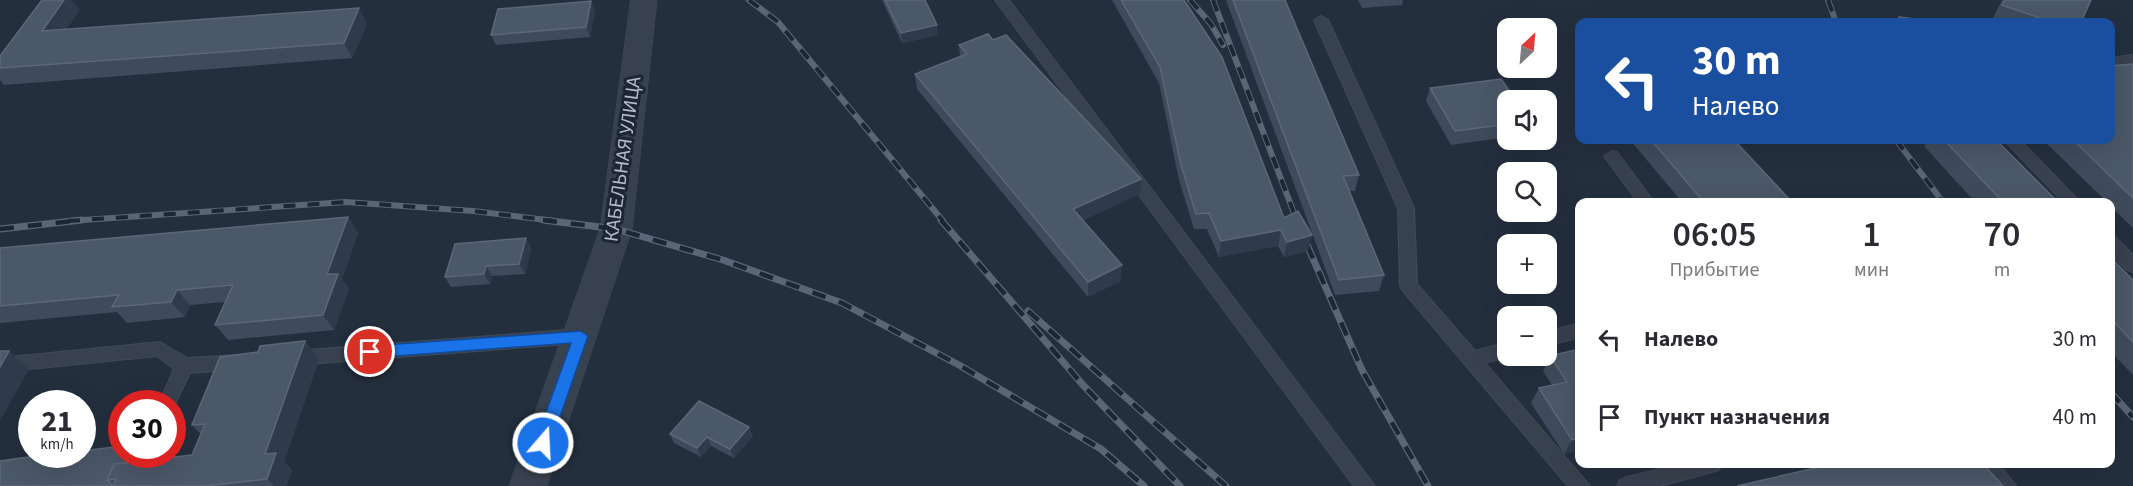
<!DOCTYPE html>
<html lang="ru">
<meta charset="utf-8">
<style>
body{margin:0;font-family:"Source Sans 3",sans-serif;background:#f7f7f7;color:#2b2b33;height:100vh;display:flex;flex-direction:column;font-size:22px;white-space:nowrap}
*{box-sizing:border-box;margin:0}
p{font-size:20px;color:#7c7c81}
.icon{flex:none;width:33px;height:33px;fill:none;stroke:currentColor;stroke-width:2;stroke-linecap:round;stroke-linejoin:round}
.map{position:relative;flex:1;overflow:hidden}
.panel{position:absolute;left:1575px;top:198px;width:540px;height:270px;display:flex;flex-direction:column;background:#fff;border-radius:12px;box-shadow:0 6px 24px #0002}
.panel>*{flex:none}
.guide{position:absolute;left:1575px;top:18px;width:540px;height:126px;border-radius:12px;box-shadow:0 6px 24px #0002;background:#1a4fa0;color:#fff;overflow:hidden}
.needle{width:39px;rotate:26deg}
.buttons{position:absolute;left:1497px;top:18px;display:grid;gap:12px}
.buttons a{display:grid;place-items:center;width:60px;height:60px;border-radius:12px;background:#fff;box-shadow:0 6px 24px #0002;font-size:30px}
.speed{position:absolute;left:18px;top:390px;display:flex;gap:12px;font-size:30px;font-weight:700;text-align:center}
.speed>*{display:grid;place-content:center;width:78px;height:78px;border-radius:50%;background:#fff;box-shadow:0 6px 24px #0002;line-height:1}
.speed small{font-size:15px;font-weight:400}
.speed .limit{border:9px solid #d22;background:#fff;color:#111}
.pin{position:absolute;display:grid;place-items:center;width:51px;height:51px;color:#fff;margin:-26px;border:3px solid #fff;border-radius:50%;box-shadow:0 2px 6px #0007}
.me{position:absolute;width:66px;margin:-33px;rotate:19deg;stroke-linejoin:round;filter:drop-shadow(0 0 4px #0008)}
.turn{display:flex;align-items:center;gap:21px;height:126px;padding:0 18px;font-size:27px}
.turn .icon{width:78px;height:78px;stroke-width:2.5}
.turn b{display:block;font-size:42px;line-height:51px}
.eta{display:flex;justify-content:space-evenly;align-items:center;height:102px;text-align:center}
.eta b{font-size:36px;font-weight:600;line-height:42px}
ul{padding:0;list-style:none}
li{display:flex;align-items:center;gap:18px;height:78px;padding:0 18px}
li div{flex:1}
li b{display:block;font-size:22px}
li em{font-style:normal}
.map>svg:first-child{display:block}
</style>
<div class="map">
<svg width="2133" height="486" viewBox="0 0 2133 486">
<rect width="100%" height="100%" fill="#242f3e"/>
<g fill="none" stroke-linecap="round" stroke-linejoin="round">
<defs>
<g id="service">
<path d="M 995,0 L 1009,0 L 1375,486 L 1354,486 Z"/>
<path d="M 1321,16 L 1328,20 L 1414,208 L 1417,284 L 1475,351 L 1508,342 L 1508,356 L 1510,356 L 1485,363 L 1590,486 L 1568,486 L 1403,291 L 1400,286 L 1398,208 L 1314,20 Z"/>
<path d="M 2133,55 L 2133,65 L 2110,68 L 2110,58 Z"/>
<path d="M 2004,140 L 2020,140 L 2080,202 L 2063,202 Z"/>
<path d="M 1612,151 L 1617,152 L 1654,202 L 1638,202 L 1604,156 Z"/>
<path d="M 2110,236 L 2116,238 L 2133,255 L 2133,272 L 2127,270 L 2110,253 Z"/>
<path d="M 1580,323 L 1580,337 L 1546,346 L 1546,332 Z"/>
<path d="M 581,329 L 587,331 L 590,336 L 587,341 L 581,343 L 295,365 L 289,363 L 286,358 L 289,353 L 295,351 Z"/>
<path d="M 160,342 L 187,358 L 239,355 L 245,357 L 248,362 L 245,367 L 239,369 L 190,373 L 172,410 L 172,404 L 159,404 L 174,369 L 157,356 L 0,372 L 0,358 Z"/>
<path d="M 1681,464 L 1722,464 L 1719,470 L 1712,472 L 1660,486 L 1617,486 L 1620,480 L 1627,477 Z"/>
<path d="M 1976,464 L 1998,464 L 2016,486 L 1994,486 Z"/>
</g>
<path id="minor" d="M 631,0 L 657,0 L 632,229 L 547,486 L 509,486 L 600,229 Z"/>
</defs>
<!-- service casing -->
<use href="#service" stroke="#414a57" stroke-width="2"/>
<!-- minor casing -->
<use href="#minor" stroke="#414a57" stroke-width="1"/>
<!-- service -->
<use href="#service" fill="#38414e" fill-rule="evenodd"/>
<!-- minor -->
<use href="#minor" fill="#38414e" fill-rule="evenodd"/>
<defs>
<g id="rail-far1">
<path d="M 749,0 L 778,22 L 943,221"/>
<path d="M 1190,0 L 1211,24 L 1223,45"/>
<path d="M 1213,0 L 1297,221"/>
<path d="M 1828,0 L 1836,22"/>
<path d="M 1896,140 L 1943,202"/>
<path d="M 68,221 L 346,202 L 473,211 L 554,221"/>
</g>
<g id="rail">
<path d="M 543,220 L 616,229 L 723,260 L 842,303 L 959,365 L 1101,449 L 1144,486"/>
<path d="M 941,220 L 1083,385 L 1180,486"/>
<path d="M 1296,220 L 1362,370 L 1428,486"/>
<path d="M 0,229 L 82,220"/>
<path d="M 1028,311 L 1226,486"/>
<path d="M 2110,392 L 2133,417"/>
</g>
</defs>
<!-- rail-far1 casing -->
<use href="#rail-far1" stroke="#5a6575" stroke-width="6"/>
<!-- rail casing -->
<use href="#rail" stroke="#5a6575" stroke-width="7"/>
<!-- rail-far1 -->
<use href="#rail-far1" stroke="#1d2633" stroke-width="4" stroke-dasharray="12" stroke-linecap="butt"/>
<!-- rail -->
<use href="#rail" stroke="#1d2633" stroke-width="4.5" stroke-dasharray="14" stroke-linecap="butt"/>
</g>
<!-- wall -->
<g fill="#3f4b5c">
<path d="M 882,0 L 925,0 L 938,35 L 902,43 Z"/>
<path d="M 1112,0 L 1184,0 L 1284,218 L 1308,251 L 1284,257 L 1278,246 L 1219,257 L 1207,229 L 1194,229 L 1179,180 L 1159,83 Z"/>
<path d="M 1226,0 L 1285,0 L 1359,175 L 1355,191 L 1349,191 L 1384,275 L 1379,291 L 1335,295 Z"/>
<path d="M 1358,0 L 1403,0 L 1402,5 L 1362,8 Z"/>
<path d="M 2002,0 L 2091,0 L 2081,22 L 2004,22 L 1993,18 Z"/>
<path d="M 591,1 L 595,11 L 590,37 L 496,45 L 491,35 Z"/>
<path d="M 80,10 L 66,29 L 367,24 L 352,58 L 4,85 L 0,80 L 0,56 Z"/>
<path d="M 1899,17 L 1924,22 L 1896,22 Z"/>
<path d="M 959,45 L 1140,194 L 1083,220 L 1121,281 L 1088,297 L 917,89 L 915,74 L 960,56 Z"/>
<path d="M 2133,64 L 2133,228 L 2110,206 L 2110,202 L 2107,202 L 2043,140 L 2110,140 Z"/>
<path d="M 1430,88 L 1508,100 L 1508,137 L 1451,145 L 1426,101 Z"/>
<path d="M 1630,140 L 1734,140 L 1792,202 L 1682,202 Z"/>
<path d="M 1928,140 L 1996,140 L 2058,202 L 1975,202 L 1924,146 Z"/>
<path d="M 348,217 L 358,233 L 342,279 L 349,289 L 334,330 L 228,340 L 215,325 L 225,302 L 190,305 L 185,317 L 127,323 L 117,312 L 0,323 L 0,248 Z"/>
<path d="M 531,247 L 525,274 L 492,276 L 490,284 L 451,287 L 445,277 Z"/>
<path d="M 2110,257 L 2133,280 L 2133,375 L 2110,351 Z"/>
<path d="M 305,341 L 319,359 L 284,462 L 292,470 L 286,486 L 0,486 L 122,454 L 143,454 L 140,461 L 192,455 L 201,434 L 192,425 L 258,352 Z"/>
<path d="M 1580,349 L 1580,450 L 1564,454 L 1531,403 L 1539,388 L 1552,385 L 1543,371 L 1550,356 Z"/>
<path d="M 670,434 L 753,436 L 734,458 L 711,446 L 701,457 L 674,443 Z"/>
</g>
<!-- shaded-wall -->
<g fill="#2f3b4b">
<path d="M 64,0 L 72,0 L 80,10 L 54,47 L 42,31 Z"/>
<path d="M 591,1 L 595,11 L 590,37 L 586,27 Z"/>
<path d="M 359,8 L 367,24 L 352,58 L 344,43 Z"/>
<path d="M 937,25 L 938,35 L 902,43 L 901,33 Z"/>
<path d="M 1141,179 L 1140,194 L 1073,225 L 1073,209 Z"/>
<path d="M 348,217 L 358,233 L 342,279 L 349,289 L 334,330 L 323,315 L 327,274 Z"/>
<path d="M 1281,230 L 1278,246 L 1219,257 L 1221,241 Z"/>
<path d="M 1312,235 L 1308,251 L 1284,257 L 1287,242 Z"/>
<path d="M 526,238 L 531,247 L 525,274 L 519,264 Z"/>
<path d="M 1122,265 L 1121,281 L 1088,297 L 1088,282 Z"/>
<path d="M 486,266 L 492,276 L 490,284 L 484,274 Z"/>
<path d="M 177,290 L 190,305 L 185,317 L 171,302 Z"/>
<path d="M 305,341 L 319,359 L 284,462 L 292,470 L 286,486 L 274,486 L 267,479 L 265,454 Z"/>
<path d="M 9,351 L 29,369 L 0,421 L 0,367 Z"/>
<path d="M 749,427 L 753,436 L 734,458 L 730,449 Z"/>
<path d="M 707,437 L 711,446 L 701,457 L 697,448 Z"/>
<path d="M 1580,438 L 1580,450 L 1564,454 L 1572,440 Z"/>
<path d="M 136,454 L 143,454 L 130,486 L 124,486 Z"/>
</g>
<!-- building -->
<g fill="#4b5868" stroke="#5c6777" stroke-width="1.5">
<path d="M 42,0 L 64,0 L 42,31 L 359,8 L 344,43 L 0,68 L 0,56 Z"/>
<path d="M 885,0 L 925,0 L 937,25 L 901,33 Z"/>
<path d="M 1121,0 L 1184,0 L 1222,57 L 1284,218 L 1298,211 L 1312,235 L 1287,242 L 1281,230 L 1221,241 L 1209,213 L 1196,214 L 1181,165 L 1160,67 Z"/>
<path d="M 1233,0 L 1285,0 L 1359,175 L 1343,176 L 1384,275 L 1339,280 Z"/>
<path d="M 2005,0 L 2091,0 L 2081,22 L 2052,22 L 2002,5 Z"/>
<path d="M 591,1 L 586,27 L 491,35 L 498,9 Z"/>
<path d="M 1899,17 L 1923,20 L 1924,22 L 1901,22 Z"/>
<path d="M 988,34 L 993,40 L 1006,35 L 1141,179 L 1073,209 L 1122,265 L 1088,282 L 915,74 L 967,54 L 959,45 Z"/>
<path d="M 2133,64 L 2133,198 L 2073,140 L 2110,140 L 2110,66 Z"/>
<path d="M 1501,79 L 1516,100 L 1508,100 L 1508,124 L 1455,131 L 1430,88 Z"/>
<path d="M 1651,140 L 1734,140 L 1792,202 L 1704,202 Z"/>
<path d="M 1944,140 L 1996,140 L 2058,202 L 2003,202 Z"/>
<path d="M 348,217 L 327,274 L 338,274 L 323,315 L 215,325 L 233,285 L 177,290 L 171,302 L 112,307 L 119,295 L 0,306 L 0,248 Z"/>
<path d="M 526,238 L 519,264 L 486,266 L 484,274 L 445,277 L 455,244 Z"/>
<path d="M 2110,257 L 2133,280 L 2133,342 L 2110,318 Z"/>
<path d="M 305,341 L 265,454 L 276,453 L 267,479 L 205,486 L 113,486 L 116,479 L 107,480 L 114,464 L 192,455 L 205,424 L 192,425 L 220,357 L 258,352 L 260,346 Z"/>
<path d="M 1580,349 L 1580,438 L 1572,440 L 1539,388 L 1567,382 L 1550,356 Z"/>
<path d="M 0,351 L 9,351 L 0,367 Z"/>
<path d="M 699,401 L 749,427 L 730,449 L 707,437 L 697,448 L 670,434 Z"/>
<path d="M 122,446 L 122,454 L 136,454 L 133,462 L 114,464 L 107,480 L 113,486 L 0,486 L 0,461 L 50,454 L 82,454 L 82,451 Z"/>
<path d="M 1833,464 L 1983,464 L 2003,486 L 1737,486 Z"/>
</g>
<!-- route -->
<path fill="#1a73e8" stroke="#114b97" stroke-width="1.5" d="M 581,331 L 588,336 L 551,443 L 549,448 L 538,448 L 535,443 L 571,343 L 370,358 L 363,352 L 370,346 Z"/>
<g text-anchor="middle" stroke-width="6" stroke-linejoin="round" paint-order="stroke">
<!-- street labels -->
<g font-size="20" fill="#b4bcc9" stroke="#1d2633">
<text transform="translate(622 159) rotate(-82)" y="7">КАБЕЛЬНАЯ УЛИЦА</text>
</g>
</g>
</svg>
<div class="buttons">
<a><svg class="needle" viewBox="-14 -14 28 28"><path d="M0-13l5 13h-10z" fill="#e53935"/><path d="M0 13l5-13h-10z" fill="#7c7c81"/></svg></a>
<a><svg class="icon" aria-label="sound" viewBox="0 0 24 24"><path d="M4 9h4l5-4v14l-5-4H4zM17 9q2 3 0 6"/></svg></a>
<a><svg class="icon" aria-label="search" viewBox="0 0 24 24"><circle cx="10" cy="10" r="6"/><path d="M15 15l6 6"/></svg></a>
<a>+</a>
<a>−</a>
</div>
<div class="speed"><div>21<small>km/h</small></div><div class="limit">30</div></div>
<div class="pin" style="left:370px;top:352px;background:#d93025"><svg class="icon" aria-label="arrive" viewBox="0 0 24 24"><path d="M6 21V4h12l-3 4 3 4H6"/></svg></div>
<svg class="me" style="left:543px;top:443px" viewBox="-20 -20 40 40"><circle r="17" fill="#1a73e8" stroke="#fff" stroke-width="3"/><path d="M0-11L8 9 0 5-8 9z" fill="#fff"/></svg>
<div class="guide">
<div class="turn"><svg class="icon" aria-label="left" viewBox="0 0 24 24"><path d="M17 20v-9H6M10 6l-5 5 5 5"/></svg><div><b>30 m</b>Налево</div></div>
</div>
<section class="panel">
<div class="eta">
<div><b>06:05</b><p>Прибытие</p></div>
<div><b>1</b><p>мин</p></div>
<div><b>70</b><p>m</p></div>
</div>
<ul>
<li><svg class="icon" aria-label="left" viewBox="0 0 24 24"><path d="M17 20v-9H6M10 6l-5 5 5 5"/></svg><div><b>Налево</b></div><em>30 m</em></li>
<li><svg class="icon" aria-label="arrive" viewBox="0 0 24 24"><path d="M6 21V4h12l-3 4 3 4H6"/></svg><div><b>Пункт назначения</b></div><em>40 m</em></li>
</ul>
</section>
</div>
